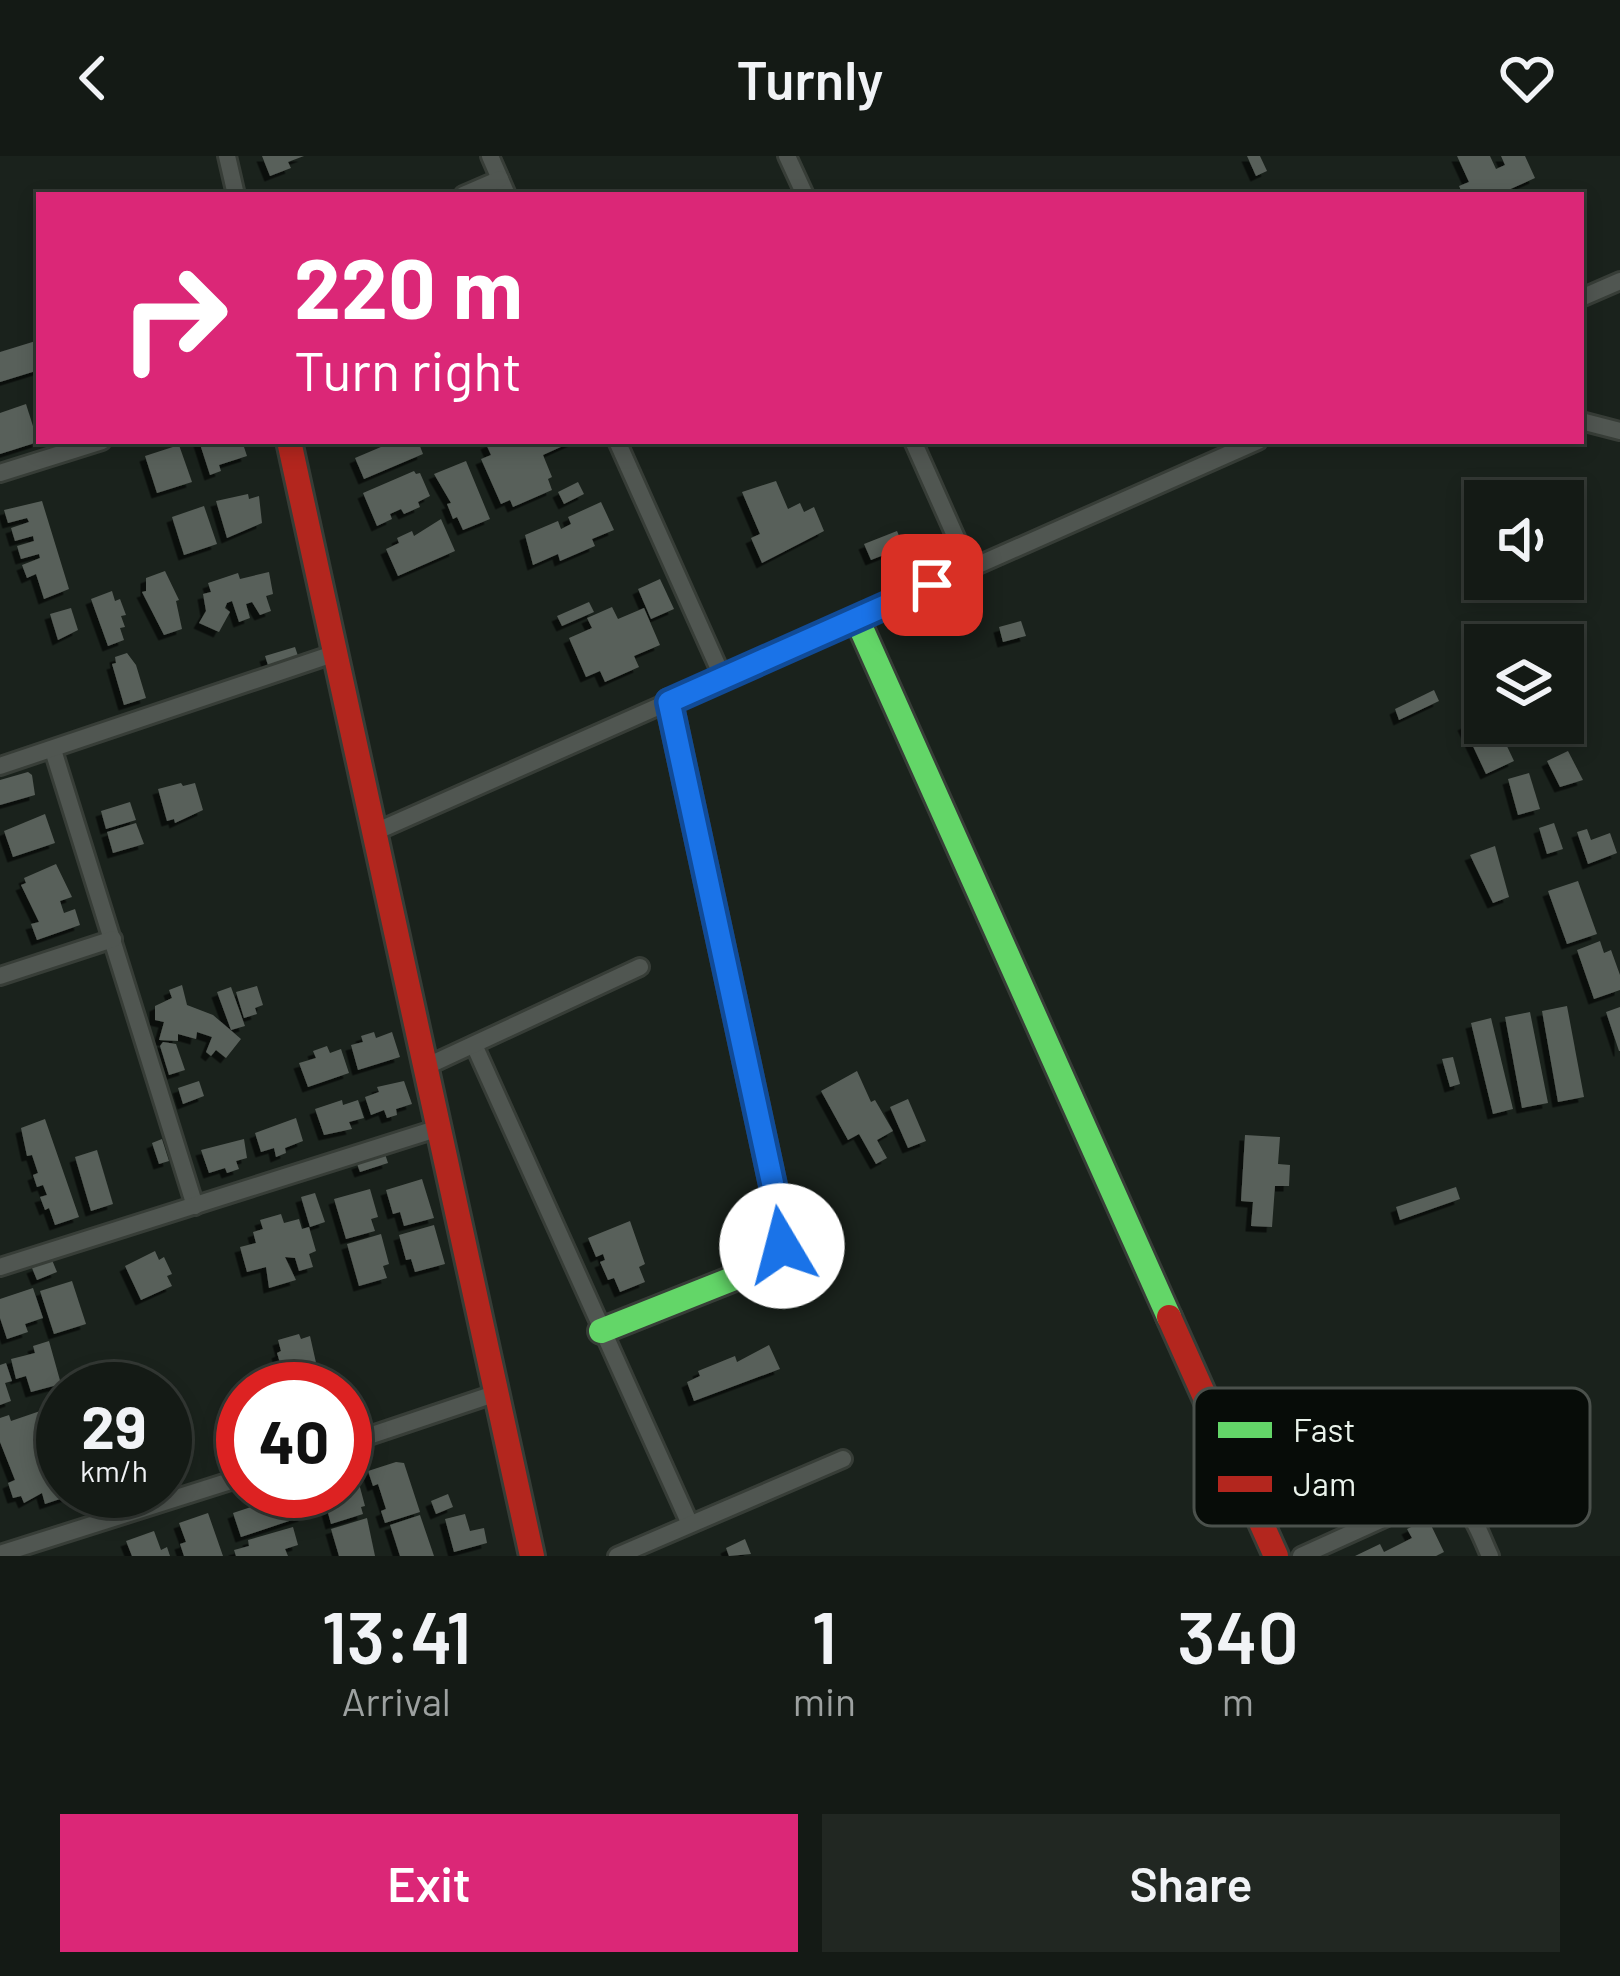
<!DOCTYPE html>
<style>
body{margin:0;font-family:Barlow,sans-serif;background:#212722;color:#f1f3f6;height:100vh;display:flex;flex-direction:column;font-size:45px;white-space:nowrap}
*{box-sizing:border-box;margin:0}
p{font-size:39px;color:#9da1a0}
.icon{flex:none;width:66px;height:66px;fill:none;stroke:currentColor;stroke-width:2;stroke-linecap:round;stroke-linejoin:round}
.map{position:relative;height:1400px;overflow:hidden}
.drawer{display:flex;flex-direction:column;background:#141a15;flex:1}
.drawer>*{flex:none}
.top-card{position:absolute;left:36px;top:36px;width:1548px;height:252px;border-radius:0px;box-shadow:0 6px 18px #0003,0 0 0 3px #333834;background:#db2777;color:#fff;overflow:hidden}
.tools{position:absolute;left:1464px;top:324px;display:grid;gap:24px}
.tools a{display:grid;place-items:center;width:120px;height:120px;border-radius:0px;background:#141a15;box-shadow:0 6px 18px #0003,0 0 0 3px #333834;font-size:60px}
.speed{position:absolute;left:36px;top:1206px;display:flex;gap:24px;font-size:60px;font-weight:700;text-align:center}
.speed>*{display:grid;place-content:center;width:156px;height:156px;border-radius:50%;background:#141a15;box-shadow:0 6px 18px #0003,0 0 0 3px #333834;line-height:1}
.speed small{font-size:30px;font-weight:400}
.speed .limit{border:18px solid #d22;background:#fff;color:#111}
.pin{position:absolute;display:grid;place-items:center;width:102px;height:102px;color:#fff;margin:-51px;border-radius:24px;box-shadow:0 6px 18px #0006}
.me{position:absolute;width:132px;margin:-66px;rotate:352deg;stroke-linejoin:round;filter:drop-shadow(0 0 9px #0008)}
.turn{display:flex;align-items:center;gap:42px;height:252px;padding:0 60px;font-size:54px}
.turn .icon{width:156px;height:156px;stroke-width:2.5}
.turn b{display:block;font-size:84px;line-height:102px}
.eta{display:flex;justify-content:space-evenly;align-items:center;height:204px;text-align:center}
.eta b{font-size:72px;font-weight:600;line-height:84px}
.cta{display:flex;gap:24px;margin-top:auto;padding:24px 60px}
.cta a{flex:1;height:138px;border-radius:0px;background:#db2777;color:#fff;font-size:48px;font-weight:600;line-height:138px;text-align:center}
.cta a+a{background:#212722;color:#f1f3f6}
header{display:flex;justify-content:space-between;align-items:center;height:156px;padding:0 60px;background:#141a15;font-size:54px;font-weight:600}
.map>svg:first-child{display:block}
</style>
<header><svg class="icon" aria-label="back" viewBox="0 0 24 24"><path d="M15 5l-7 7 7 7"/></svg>Turnly<svg class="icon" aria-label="heart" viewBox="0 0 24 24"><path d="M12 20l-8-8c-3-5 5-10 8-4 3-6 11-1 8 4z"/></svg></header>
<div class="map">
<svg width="1620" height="1400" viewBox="0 0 1620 1400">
<defs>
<filter id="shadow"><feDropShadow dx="-5.5" dy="5.5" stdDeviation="0" flood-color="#0009"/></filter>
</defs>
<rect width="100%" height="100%" fill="#1a221c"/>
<!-- building -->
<g fill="#59605a" filter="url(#shadow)">
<path d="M 262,0 L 304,0 L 288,6 L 291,12 L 270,20 Z"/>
<path d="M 1247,0 L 1260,0 L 1267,15 L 1256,20 Z"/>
<path d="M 1457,0 L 1490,0 L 1496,13 L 1505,9 L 1501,0 L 1525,0 L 1535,22 L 1497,39 L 1463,39 L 1459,30 L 1469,26 Z"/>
<path d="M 39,184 L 39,214 L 0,226 L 0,196 Z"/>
<path d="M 26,248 L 38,286 L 0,298 L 0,257 Z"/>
<path d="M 199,285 L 242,285 L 247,300 L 219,309 L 221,315 L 210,319 Z"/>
<path d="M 395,285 L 418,285 L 423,298 L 364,323 L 355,302 Z"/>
<path d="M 493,285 L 574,285 L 543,299 L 552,321 L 548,323 L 552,334 L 513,351 L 510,344 L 501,348 L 481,303 L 491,299 L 486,288 Z"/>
<path d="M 179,289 L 192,326 L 157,337 L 145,300 Z"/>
<path d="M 466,305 L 490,363 L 463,374 L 457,361 L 453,363 L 447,348 L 451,347 L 434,318 Z"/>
<path d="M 414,315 L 416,318 L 420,317 L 430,340 L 418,346 L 420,351 L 404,358 L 401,353 L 390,358 L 392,363 L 377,370 L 363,337 Z"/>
<path d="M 776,325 L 788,353 L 800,347 L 804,356 L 814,351 L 824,375 L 762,407 L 751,382 L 760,378 L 742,336 Z"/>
<path d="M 578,326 L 584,338 L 564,348 L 558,336 Z"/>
<path d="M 248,338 L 249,343 L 259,340 L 262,367 L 227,382 L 216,345 Z"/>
<path d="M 42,345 L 69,433 L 44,443 L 36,418 L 27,422 L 22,409 L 40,402 L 39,398 L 21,403 L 17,390 L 34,385 L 33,380 L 15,385 L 11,372 L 29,366 L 27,362 L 8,367 L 4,354 Z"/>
<path d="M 601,346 L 614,374 L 592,383 L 595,390 L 560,405 L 558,398 L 533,409 L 525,379 L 558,365 L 561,373 L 571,368 L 568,361 Z"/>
<path d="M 204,350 L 217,388 L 184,399 L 172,361 Z"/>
<path d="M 441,363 L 455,395 L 398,420 L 386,393 L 399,387 L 397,382 L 412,375 L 414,380 Z"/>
<path d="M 897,375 L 904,391 L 871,404 L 864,388 Z"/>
<path d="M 165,415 L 179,444 L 176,445 L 182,473 L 164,479 L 142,436 L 146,435 L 146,422 Z"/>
<path d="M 269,416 L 273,438 L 266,440 L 271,455 L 260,459 L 252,446 L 246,448 L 250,462 L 239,466 L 232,445 L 227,447 L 225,452 L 230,456 L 219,476 L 199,467 L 206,455 L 203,438 L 211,436 L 208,427 L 238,417 L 240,423 Z"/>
<path d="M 660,423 L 674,453 L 651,463 L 638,433 Z"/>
<path d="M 112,435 L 115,445 L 120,443 L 126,459 L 121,460 L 125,471 L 120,472 L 124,484 L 108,490 L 91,443 Z"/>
<path d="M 589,446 L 594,456 L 562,470 L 557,460 Z"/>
<path d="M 612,451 L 618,463 L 644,452 L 660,489 L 634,500 L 639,511 L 605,526 L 600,515 L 586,521 L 569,482 L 592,472 L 587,462 Z"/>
<path d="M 71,452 L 78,474 L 58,484 L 50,458 Z"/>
<path d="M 1021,465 L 1026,480 L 1003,486 L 999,471 Z"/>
<path d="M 1532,472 L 1539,489 L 1491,489 Z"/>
<path d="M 295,491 L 298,500 L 268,509 L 265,500 Z"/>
<path d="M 127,497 L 136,509 L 146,542 L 124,549 L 112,508 L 116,507 L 115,501 Z"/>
<path d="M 1434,534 L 1439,545 L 1399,564 L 1395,553 Z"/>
<path d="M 1485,559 L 1485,567 L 1496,567 L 1514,605 L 1486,618 L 1463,569 Z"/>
<path d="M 1568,595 L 1583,624 L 1560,631 L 1547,605 Z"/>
<path d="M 28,616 L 32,619 L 35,639 L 0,649 L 0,624 Z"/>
<path d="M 1529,617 L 1540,653 L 1518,659 L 1508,623 Z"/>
<path d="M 181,627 L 183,630 L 195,627 L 203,654 L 175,667 L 174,663 L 167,665 L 158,633 Z"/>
<path d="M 130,646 L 136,664 L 106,673 L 101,655 Z"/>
<path d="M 45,658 L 55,687 L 13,701 L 4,675 Z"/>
<path d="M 136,667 L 144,688 L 113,697 L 107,676 Z"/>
<path d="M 1554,667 L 1563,693 L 1547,698 L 1539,672 Z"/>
<path d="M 1587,673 L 1591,684 L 1610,677 L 1617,697 L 1588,708 L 1577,676 Z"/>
<path d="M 1495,690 L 1509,741 L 1493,747 L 1470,699 Z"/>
<path d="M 56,708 L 72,741 L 60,745 L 64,757 L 75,753 L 80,769 L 37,784 L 31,768 L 39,766 L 21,729 L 26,727 L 24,722 Z"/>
<path d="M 1578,725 L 1597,778 L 1567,788 L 1548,735 Z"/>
<path d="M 1600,785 L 1604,797 L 1611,794 L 1620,819 L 1620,834 L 1594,843 L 1577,794 Z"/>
<path d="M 182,829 L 187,849 L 213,859 L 241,883 L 226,902 L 216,894 L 211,900 L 206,896 L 212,881 L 197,876 L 196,883 L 178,878 L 178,885 L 159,884 L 164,866 L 155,864 L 155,850 L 172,842 L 169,834 Z"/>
<path d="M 257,830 L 263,849 L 255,852 L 257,858 L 244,862 L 236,836 Z"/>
<path d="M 231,831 L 245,870 L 231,874 L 217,836 Z"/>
<path d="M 1567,850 L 1584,941 L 1558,946 L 1542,855 Z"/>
<path d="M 1620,851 L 1620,895 L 1619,895 L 1606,856 Z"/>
<path d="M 1530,856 L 1548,947 L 1522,952 L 1505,861 Z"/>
<path d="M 1491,862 L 1513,953 L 1493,958 L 1471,867 Z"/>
<path d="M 374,876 L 376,882 L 392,876 L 400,901 L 358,914 L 351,889 L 363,886 L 361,880 Z"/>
<path d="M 163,886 L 176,888 L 185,914 L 169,919 L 160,890 Z"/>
<path d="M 327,890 L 330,897 L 341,893 L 349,917 L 308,931 L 299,907 L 316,902 L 313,895 Z"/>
<path d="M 1453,901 L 1460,928 L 1450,931 L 1442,903 Z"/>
<path d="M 857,915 L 871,946 L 875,944 L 893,975 L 877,984 L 887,1002 L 876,1008 L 859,978 L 848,984 L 821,935 Z"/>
<path d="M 199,925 L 204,940 L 183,948 L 178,932 Z"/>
<path d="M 404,925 L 412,948 L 396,953 L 397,959 L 387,962 L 384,954 L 371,959 L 365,941 L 379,936 L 377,931 Z"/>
<path d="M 908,943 L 926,985 L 908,992 L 890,951 Z"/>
<path d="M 342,944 L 343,949 L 358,944 L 364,962 L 349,966 L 352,973 L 324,979 L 315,953 Z"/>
<path d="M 296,962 L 303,985 L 285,992 L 286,997 L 276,1001 L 274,992 L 261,996 L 255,977 Z"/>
<path d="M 45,963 L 79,1061 L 55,1069 L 49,1052 L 45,1054 L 40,1041 L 47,1039 L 43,1029 L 37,1031 L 33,1019 L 38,1017 L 32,999 L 27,1000 L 21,972 Z"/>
<path d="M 1245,979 L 1280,981 L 1278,1008 L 1290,1009 L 1289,1030 L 1275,1030 L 1272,1071 L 1251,1070 L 1253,1046 L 1241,1045 Z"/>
<path d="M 162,983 L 169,1005 L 159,1008 L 152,987 Z"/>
<path d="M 244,983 L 247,1002 L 236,1005 L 239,1013 L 227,1017 L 225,1012 L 209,1017 L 201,994 Z"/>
<path d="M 97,994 L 113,1048 L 91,1055 L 75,1001 Z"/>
<path d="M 385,998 L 388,1007 L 360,1016 L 357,1008 Z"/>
<path d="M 422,1023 L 434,1062 L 404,1070 L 400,1056 L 393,1058 L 386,1034 Z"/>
<path d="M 1456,1031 L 1460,1043 L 1400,1064 L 1396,1051 Z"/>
<path d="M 370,1033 L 378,1061 L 371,1063 L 375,1075 L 346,1083 L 334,1043 Z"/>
<path d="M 315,1037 L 325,1066 L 310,1071 L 301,1041 Z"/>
<path d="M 281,1058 L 284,1067 L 299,1063 L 302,1073 L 309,1071 L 316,1095 L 309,1098 L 313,1111 L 299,1115 L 295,1102 L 285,1101 L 296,1124 L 269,1132 L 266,1111 L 247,1116 L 240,1091 L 256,1087 L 253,1076 L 263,1073 L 260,1064 Z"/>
<path d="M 630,1065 L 645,1108 L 639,1111 L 645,1126 L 620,1136 L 614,1122 L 608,1124 L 600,1106 L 605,1104 L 603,1098 L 596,1101 L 588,1082 Z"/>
<path d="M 434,1069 L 445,1108 L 415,1116 L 411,1103 L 406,1104 L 399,1079 Z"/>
<path d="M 381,1078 L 389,1108 L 383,1110 L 387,1122 L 359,1130 L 347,1088 Z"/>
<path d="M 155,1095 L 159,1104 L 164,1101 L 172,1118 L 167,1120 L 172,1130 L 141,1144 L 125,1110 Z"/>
<path d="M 52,1104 L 57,1116 L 37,1124 L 32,1112 Z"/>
<path d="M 72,1125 L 86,1168 L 54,1178 L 40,1135 Z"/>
<path d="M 33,1132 L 43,1162 L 25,1168 L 28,1176 L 7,1183 L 0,1162 L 0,1143 Z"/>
<path d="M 299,1178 L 301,1183 L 310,1180 L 319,1220 L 291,1229 L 289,1222 L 285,1223 L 277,1197 L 281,1195 L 278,1184 Z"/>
<path d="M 49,1185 L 61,1228 L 31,1236 L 26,1220 L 16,1223 L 11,1203 L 35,1197 L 33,1190 Z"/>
<path d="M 769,1189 L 780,1213 L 694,1245 L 687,1226 L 700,1220 L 698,1215 L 735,1200 L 737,1206 Z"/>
<path d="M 6,1207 L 12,1225 L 5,1227 L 11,1245 L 0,1249 L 0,1209 Z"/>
<path d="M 46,1253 L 56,1300 L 63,1298 L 63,1335 L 81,1336 L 45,1348 L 42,1337 L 24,1347 L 21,1340 L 13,1342 L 8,1327 L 15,1324 L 0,1286 L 0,1262 L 9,1259 L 11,1265 Z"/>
<path d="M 396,1306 L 404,1307 L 420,1356 L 385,1367 L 381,1355 L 386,1353 L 378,1328 L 373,1330 L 368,1315 Z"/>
<path d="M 349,1316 L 350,1322 L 357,1320 L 365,1350 L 361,1351 L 363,1358 L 331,1368 L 322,1335 L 345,1335 L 345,1317 Z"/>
<path d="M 296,1336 L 304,1360 L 241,1381 L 233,1357 Z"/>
<path d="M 448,1338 L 453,1351 L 436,1358 L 431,1345 Z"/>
<path d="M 208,1357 L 223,1400 L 184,1400 L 180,1388 L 186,1386 L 179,1367 Z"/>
<path d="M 465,1358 L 470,1375 L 484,1372 L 487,1387 L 454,1396 L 445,1363 Z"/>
<path d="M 420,1359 L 434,1400 L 400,1400 L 390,1369 Z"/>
<path d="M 367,1362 L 375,1400 L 339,1400 L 331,1373 Z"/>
<path d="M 1428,1363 L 1444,1396 L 1436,1400 L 1355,1400 L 1380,1388 L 1384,1396 L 1412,1382 L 1407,1373 Z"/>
<path d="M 293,1371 L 298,1389 L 285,1393 L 288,1400 L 236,1400 L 234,1394 L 249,1390 L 248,1384 Z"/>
<path d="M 154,1375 L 161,1394 L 167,1391 L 170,1400 L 132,1400 L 126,1385 Z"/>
<path d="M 745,1383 L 751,1398 L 729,1400 L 726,1392 Z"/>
</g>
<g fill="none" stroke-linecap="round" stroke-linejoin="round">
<defs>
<g id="street">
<path d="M 227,0 L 236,39"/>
<path d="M 490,0 L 507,39"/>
<path d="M 787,0 L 805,39"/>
<path d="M 463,39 L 500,23"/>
<path d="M 1581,142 L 1620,125"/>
<path d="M 1581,265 L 1620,275"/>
<path d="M 617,285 L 723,522"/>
<path d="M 913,285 L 970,413"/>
<path d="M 0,317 L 102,285"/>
<path d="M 53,594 L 195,1050"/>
<path d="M 0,610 L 333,498"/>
<path d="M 375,676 L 1258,285"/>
<path d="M 0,820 L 113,783"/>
<path d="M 475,891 L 689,1366"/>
<path d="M 425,911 L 640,811"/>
<path d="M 0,1111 L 439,972"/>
<path d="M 345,1288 L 497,1237"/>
<path d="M 0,1398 L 243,1321"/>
<path d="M 617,1400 L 843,1303"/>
<path d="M 1301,1400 L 1429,1342 C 1468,1334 1476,1370 1490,1400"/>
</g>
<g id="fast">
<path d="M 857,463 L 1169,1161"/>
<path d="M 601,1175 L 770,1108 L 782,1090 L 782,1071 L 669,546"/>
</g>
<g id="jam">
<path d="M 289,285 L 532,1400"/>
<path d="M 1169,1161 L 1276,1400"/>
</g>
</defs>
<!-- street casing -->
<use href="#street" stroke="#373d37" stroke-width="22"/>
<!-- fast casing -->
<use href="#fast" stroke="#373d37" stroke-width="30"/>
<!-- jam casing -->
<use href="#jam" stroke="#373d37" stroke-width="30"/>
<!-- street -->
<use href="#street" stroke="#505651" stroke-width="16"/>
<!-- fast -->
<use href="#fast" stroke="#63d668" stroke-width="24"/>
<!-- jam -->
<use href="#jam" stroke="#b3261e" stroke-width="24"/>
</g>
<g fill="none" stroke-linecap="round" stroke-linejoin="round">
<defs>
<path id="route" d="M 782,1090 L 782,1071 L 669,546 L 932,429"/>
</defs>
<!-- route casing -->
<use href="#route" stroke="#114b97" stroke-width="30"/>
<!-- route -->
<use href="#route" stroke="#1a73e8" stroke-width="21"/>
</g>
<!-- legend -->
<rect x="1194" y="1232" width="396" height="138" rx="18" fill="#070c08" stroke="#4b514c" stroke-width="3"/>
<rect x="1218" y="1266" width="54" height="16" fill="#63d668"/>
<rect x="1218" y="1320" width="54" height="16" fill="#b3261e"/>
<g font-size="33" fill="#eaf3eb">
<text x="1293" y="1286">Fast</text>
<text x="1293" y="1340">Jam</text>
</g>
</svg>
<div class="tools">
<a><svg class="icon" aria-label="sound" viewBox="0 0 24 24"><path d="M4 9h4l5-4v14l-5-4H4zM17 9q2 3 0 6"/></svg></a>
<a><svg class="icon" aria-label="layers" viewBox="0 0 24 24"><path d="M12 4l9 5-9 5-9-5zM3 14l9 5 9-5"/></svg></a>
</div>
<div class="speed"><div>29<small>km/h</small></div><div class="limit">40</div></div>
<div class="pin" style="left:932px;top:429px;background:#d93025"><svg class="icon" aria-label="arrive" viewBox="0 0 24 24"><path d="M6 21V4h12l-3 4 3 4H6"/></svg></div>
<svg class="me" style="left:782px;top:1090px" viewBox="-20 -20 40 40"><circle r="19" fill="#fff"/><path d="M0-13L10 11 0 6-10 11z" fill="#1a73e8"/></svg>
<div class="top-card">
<div class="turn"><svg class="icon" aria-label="right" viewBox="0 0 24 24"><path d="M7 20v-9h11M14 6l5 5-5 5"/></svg><div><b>220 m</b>Turn right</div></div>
</div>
</div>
<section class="drawer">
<div class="eta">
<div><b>13:41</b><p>Arrival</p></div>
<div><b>1</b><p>min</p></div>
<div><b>340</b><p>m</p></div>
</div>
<div class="cta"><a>Exit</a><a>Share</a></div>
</section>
